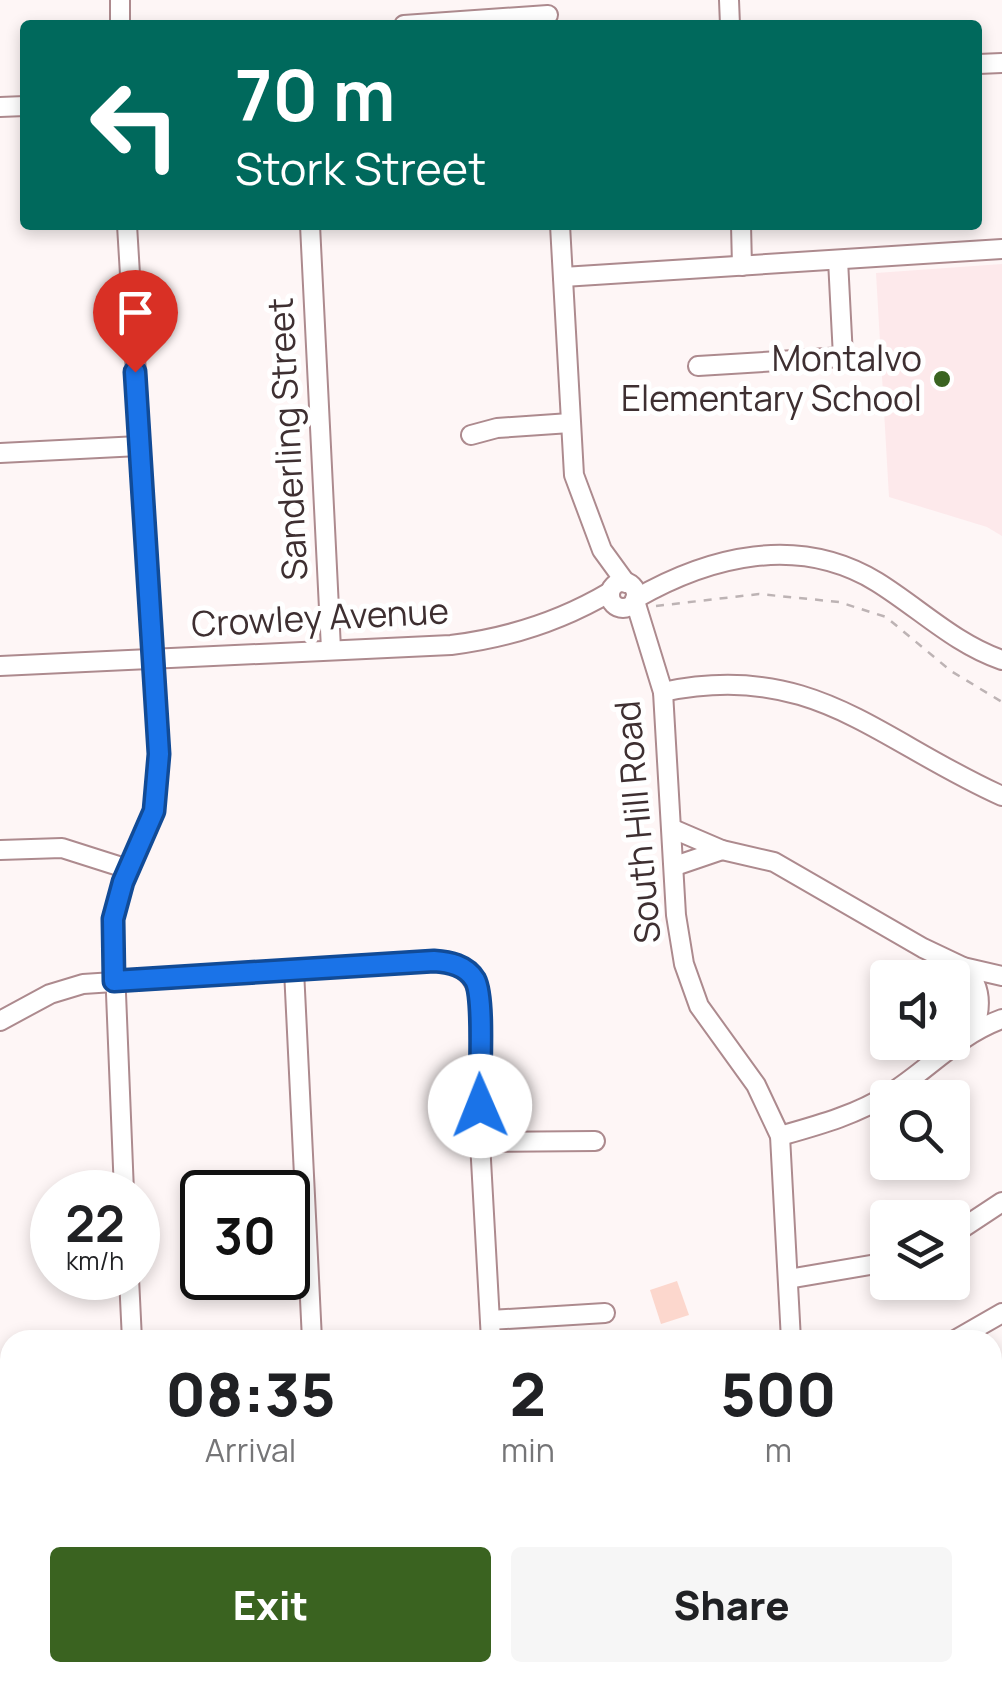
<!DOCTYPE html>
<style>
body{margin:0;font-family:Manrope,sans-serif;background:#f6f6f6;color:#202124;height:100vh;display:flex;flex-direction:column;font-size:38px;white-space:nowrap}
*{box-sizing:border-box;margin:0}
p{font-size:32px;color:#757577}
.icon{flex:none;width:55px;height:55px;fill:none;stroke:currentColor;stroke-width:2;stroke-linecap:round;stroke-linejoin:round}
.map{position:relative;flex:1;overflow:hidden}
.details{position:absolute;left:0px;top:1330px;width:1002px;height:352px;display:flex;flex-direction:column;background:#fff;border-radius:30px 30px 0 0;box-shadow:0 5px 15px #0003}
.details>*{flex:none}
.guide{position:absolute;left:20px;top:20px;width:962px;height:210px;border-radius:10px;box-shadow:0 5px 15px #0003;background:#00695c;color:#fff;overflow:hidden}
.fabs{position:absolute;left:870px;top:960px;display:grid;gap:20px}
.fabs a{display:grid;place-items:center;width:100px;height:100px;border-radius:10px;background:#fff;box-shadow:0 5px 15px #0003;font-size:50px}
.speed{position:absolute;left:30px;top:1170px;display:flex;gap:20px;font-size:50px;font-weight:700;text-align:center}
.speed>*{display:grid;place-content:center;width:130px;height:130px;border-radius:50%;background:#fff;box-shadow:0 5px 15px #0003;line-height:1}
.speed small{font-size:25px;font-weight:400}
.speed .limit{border:5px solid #111;border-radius:15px;background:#fff;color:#111}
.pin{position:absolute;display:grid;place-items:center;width:85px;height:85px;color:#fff;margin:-102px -42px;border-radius:50% 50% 50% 0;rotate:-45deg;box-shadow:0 0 10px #0007}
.pin .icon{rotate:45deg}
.me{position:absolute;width:110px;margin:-55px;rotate:359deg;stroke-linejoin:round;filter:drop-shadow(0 0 8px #0008)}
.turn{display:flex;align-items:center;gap:35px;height:210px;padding:0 50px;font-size:45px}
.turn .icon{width:130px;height:130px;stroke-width:2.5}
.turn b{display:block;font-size:70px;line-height:85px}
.eta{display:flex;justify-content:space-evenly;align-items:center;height:170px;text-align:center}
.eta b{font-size:60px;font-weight:800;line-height:70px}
.button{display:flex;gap:20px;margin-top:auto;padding:20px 50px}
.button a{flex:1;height:115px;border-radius:10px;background:#3a6320;color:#fff;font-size:40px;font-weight:800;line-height:115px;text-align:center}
.button a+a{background:#f6f6f6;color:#202124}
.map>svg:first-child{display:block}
</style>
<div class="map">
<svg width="1002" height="1682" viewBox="0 0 1002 1682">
<rect width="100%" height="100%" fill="#fef6f6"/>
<!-- built -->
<path fill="#fde9eb" d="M 1002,264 L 1002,536 L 987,527 L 889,497 L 876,273 Z"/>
<!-- green -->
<path fill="#f8cca9" d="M 1002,1491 L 1002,1682 L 827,1682 L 825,1673 L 992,1672 L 993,1494 Z"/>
<!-- building -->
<path fill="#fcd7cd" d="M 677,1281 L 689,1315 L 661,1324 L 650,1290 Z"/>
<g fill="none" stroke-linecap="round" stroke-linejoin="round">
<defs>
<g id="minor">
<path d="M 120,0 L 120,25"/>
<path d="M 729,0 L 730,25"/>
<path d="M 404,25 L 548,15"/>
<path d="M 978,64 L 1002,63"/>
<path d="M 0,107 L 25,106"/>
<path d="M 310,225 L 331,649"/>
<path d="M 560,225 L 574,475 L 602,550 L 626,583"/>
<path d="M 741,225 L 742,266"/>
<path d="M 563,277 L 1002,249"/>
<path d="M 698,366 L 843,357 L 838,260"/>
<path d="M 471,435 L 497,428 L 570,423"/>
<path d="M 0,453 L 139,446"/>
<circle cx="623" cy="595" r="13"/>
<path d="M 635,599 C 710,556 798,534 877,582 C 919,608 955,644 1002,660"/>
<path d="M 635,601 L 663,692 L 676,915 L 684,964 L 699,1006 L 756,1085 L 780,1136 L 791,1340"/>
<path d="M 0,666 L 451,645 C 508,638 561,621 610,592"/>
<path d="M 663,692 C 813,660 877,740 1002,796"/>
<path d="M 673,829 L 722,850 L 774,862 L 923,948 L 963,967 L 1002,976"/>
<path d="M 0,850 L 62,848 L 128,869"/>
<path d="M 675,866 L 722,850"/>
<path d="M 963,967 C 981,984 982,1006 974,1029"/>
<path d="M 294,970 L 312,1340"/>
<path d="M 0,1021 L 50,994 L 83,984 L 434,961 C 460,962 475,974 480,1000 L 480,1142 L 491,1340"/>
<path d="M 780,1136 C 819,1125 856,1115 891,1093 C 930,1068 958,1035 1002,1019"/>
<path d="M 480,1142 L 595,1141"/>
<path d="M 124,1192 L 113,919 L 123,882 L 154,811 L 159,753 L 127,225"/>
<path d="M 952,1235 L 1002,1202"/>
<path d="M 129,1278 L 132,1340"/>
<path d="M 788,1279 L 888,1262"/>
<path d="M 490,1320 L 605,1313"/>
<path d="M 955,1340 L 1002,1313"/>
<path d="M 992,1465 L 998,1478"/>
<path d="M 0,1519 L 10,1524"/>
<path d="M 507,1672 L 508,1682"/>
<path d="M 809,1672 L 809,1682"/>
<path d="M 134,1682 L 137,1672"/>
<path d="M 320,1682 L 321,1672"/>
<path d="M 665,1682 L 667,1672"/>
</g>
</defs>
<!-- minor casing -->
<use href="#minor" stroke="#ad8a8e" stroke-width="22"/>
<!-- path -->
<g stroke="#bdb3b4" stroke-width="2.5" stroke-dasharray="8 8" stroke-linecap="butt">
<path d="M 656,606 L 759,594 L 839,602 L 886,617 L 951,671 L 1002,702"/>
<path d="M 992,1653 L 1002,1655"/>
<path d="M 741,1682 L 744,1672"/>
</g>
<!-- minor -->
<use href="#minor" stroke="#fff" stroke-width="18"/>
</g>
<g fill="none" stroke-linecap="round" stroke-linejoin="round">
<defs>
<path id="route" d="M 135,372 L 159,754 L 154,811 L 123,882 L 113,919 L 114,981 L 434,961 C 449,962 466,965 475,980 C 485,999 479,1080 480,1106"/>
</defs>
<!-- route casing -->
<use href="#route" stroke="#114b97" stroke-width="25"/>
<!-- route -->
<use href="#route" stroke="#1a73e8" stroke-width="18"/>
</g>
<!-- markers -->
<circle fill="#3a6320" stroke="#fff" stroke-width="4" cx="942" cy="379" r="10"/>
<g text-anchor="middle" stroke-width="10" stroke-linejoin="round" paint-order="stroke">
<!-- poi labels -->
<g font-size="35" fill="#3e2f31" stroke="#fff" text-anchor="end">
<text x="922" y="371">Montalvo<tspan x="922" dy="40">Elementary School</tspan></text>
</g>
<!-- street labels -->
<g font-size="35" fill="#3e2f31" stroke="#fff">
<text transform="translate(288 439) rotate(-93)" y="12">Sanderling Street</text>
<text transform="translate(320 618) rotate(-3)" y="12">Crowley Avenue</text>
<text transform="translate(638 822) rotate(-95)" y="12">South Hill Road</text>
</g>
</g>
</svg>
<div class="fabs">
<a><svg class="icon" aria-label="sound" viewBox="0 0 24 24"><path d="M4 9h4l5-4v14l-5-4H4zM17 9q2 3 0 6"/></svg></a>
<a><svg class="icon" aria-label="search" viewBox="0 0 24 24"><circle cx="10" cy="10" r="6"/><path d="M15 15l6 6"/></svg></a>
<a><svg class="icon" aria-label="layers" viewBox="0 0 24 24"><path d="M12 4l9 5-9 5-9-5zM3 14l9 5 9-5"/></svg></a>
</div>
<div class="speed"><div>22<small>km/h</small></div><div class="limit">30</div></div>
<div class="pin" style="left:135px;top:372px;background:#d93025"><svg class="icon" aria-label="arrive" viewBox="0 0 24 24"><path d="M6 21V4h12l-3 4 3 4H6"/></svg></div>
<svg class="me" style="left:480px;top:1106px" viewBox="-20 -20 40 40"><circle r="19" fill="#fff"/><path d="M0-13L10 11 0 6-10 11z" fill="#1a73e8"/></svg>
<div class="guide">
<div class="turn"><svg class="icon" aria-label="left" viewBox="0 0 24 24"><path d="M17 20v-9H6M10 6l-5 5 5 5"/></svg><div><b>70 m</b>Stork Street</div></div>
</div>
<section class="details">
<div class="eta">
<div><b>08:35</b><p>Arrival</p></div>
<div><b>2</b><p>min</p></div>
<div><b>500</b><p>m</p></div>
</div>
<div class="button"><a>Exit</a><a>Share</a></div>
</section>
</div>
